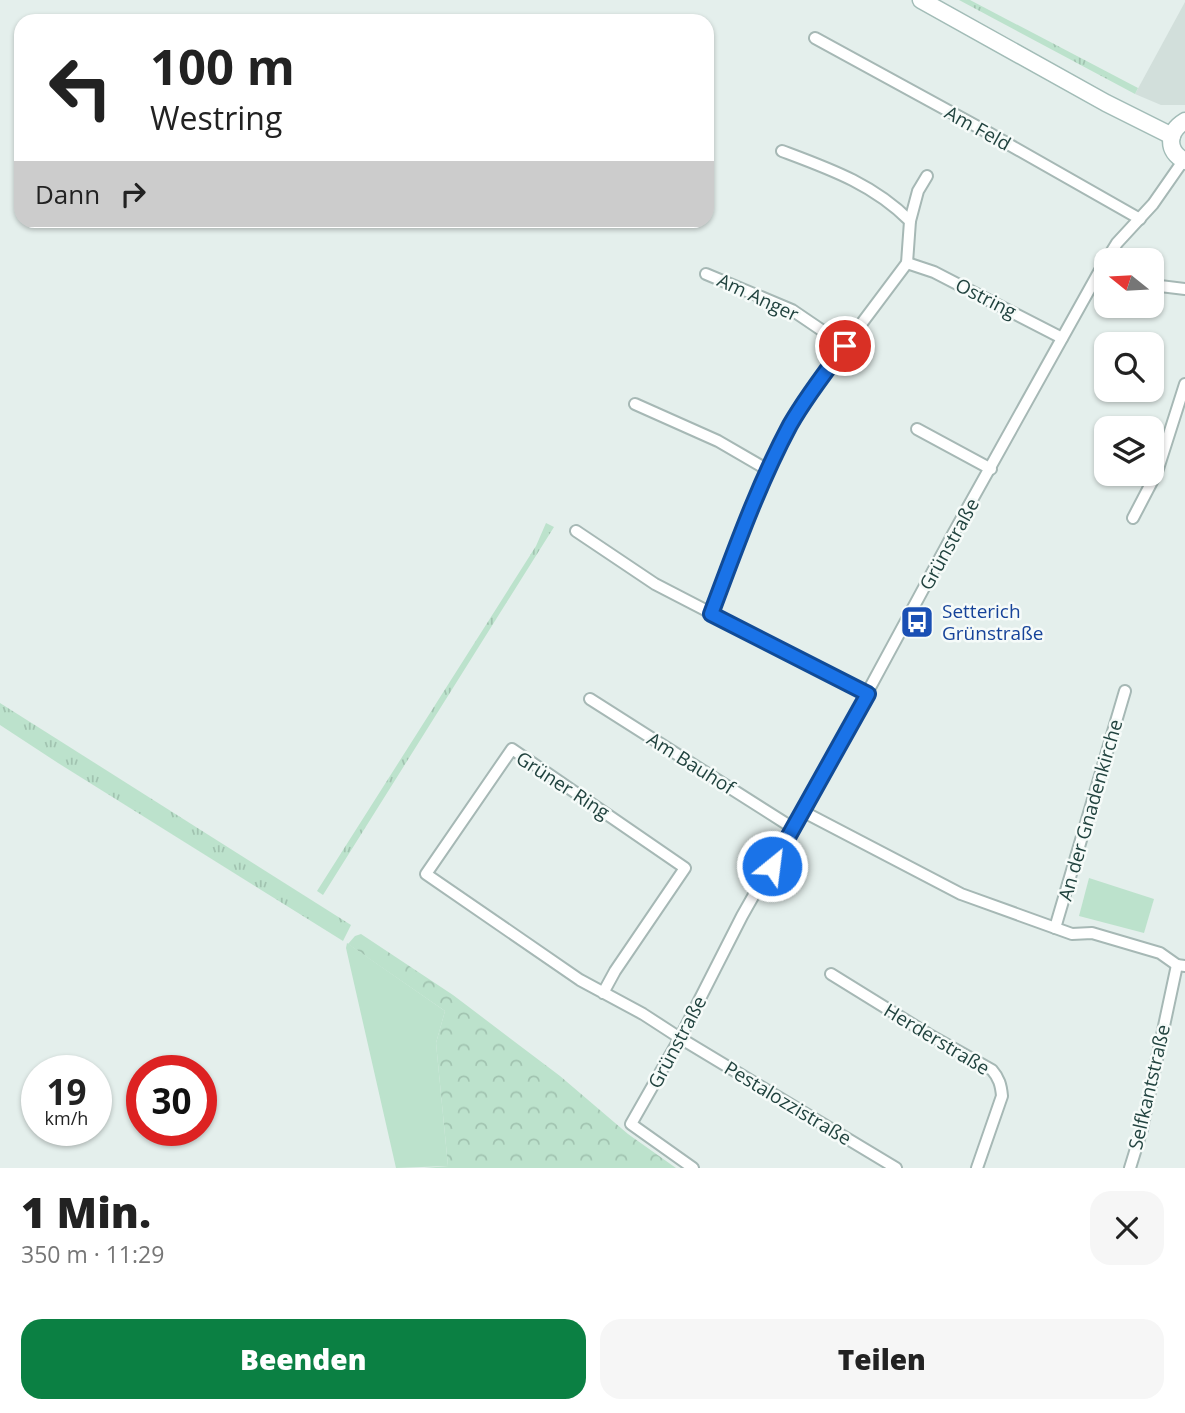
<!DOCTYPE html>
<html lang="de">
<meta charset="utf-8">
<style>
body{margin:0;font-family:"Open Sans",sans-serif;background:#f6f6f6;color:#222;height:100vh;display:flex;flex-direction:column;font-size:26px;white-space:nowrap}
*{box-sizing:border-box;margin:0}
p{font-size:23px;color:#767676}
.icon{flex:none;width:38px;height:38px;fill:none;stroke:currentColor;stroke-width:2;stroke-linecap:round;stroke-linejoin:round}
.map{position:relative;height:1168px;overflow:hidden}
.details{display:flex;flex-direction:column;background:#fff;flex:1}
.details>*{flex:none}
.top-card{position:absolute;left:14px;top:14px;width:700px;height:214px;border-radius:21px;box-shadow:0 2px 5px #0004;background:#fff;color:#222;overflow:hidden}
.needle{width:46px;rotate:288deg}
.tools{position:absolute;left:1094px;top:248px;display:grid;gap:14px}
.tools a{display:grid;place-items:center;width:70px;height:70px;border-radius:14px;background:#fff;box-shadow:0 2px 5px #0004;font-size:35px}
.speed{position:absolute;left:21px;top:1055px;display:flex;gap:14px;font-size:35px;font-weight:700;text-align:center}
.speed>*{display:grid;place-content:center;width:91px;height:91px;border-radius:50%;background:#fff;box-shadow:0 2px 5px #0004;line-height:1}
.speed small{font-size:18px;font-weight:400}
.speed .limit{border:10px solid #d22;background:#fff;color:#111}
.pin{position:absolute;display:grid;place-items:center;width:60px;height:60px;color:#fff;margin:-30px;border:4px solid #fff;border-radius:50%;box-shadow:0 2px 7px #0007}
.me{position:absolute;width:77px;margin:-38px;rotate:29deg;stroke-linejoin:round;filter:drop-shadow(0 0 5px #0008)}
.turn{display:flex;align-items:center;gap:24px;height:147px;padding:0 21px;font-size:32px}
.turn .icon{width:91px;height:91px;stroke-width:2.5}
.turn b{display:block;font-size:49px;line-height:60px}
.then{display:flex;align-items:center;height:66px;padding:0 21px;background:#0003;gap:14px;font-size:26px}
.round{display:grid;place-items:center;flex:none;width:74px;height:74px;border-radius:21px;background:#f6f6f6}
.summary{display:flex;align-items:center;justify-content:space-between;height:119px;padding:0 21px}
h1{font-size:42px;font-weight:800;line-height:52px}
.primary-button{display:flex;gap:14px;margin-top:auto;padding:14px 21px}
.primary-button a{flex:1;height:80px;border-radius:21px;background:#0b8043;color:#fff;font-size:28px;font-weight:800;line-height:80px;text-align:center}
.primary-button a+a{background:#f6f6f6;color:#222}
.map>svg:first-child{display:block}
</style>
<div class="map">
<svg width="1185" height="1168" viewBox="0 0 1185 1168">
<defs>
<pattern id="grass-tufts" width="24" height="20" patternUnits="userSpaceOnUse" patternTransform="scale(1.75)"><rect width="24" height="20" fill="#bce2cc"/><path d="M3 7l-1-3M5 7V3M7 7l1-3M15 17l-1-3M17 17v-4M19 17l1-3" fill="none" stroke="#a1c3b0"/></pattern>
<pattern id="forest-crowns" width="20" height="18" patternUnits="userSpaceOnUse" patternTransform="scale(1.75)"><rect width="20" height="18" fill="#bce2cc"/><path d="M2 6a3 3 0 1 1 6 0M12 15a3 3 0 1 1 6 0" fill="none" stroke="#a1c3b0"/></pattern>
</defs>
<rect width="100%" height="100%" fill="#e4efec"/>
<!-- built -->
<path fill="#d2dfdb" d="M 1185,2 L 1185,105 L 1161,105 L 1135,94 Z"/>
<!-- grass -->
<g fill="url(#grass-tufts)">
<path d="M 959,0 L 970,0 L 1138,88 L 1135,94 Z"/>
<path d="M 546,523 L 554,527 L 323,895 L 317,891 L 536,546 Z"/>
<path d="M 0,703 L 351,925 L 343,941 L 58,763 L 0,725 Z"/>
</g>
<!-- forest -->
<path fill="url(#forest-crowns)" d="M 361,934 L 453,995 L 560,1076 L 628,1134 L 676,1168 L 424,1168 L 448,1166 L 436,1043 L 445,1011 L 348,944 L 355,936 Z"/>
<!-- park -->
<g fill="#bce2cc">
<path d="M 1089,878 L 1154,899 L 1144,933 L 1079,916 Z"/>
<path d="M 347,943 L 445,1011 L 436,1043 L 448,1166 L 396,1168 L 346,948 Z"/>
</g>
<g fill="none" stroke-linecap="round" stroke-linejoin="round">
<defs>
<g id="street">
<path d="M 815,38 L 987,132 L 1140,219"/>
<path d="M 782,151 C 830,169 873,184 910,221 L 907,263"/>
<path d="M 910,221 L 918,191 L 927,176"/>
<path d="M 907,263 L 934,272 L 1062,338"/>
<path d="M 706,274 L 792,310 L 845,346"/>
<path d="M 1152,285 L 1185,289"/>
<path d="M 635,404 L 718,441 L 768,470"/>
<path d="M 917,429 L 991,469"/>
<path d="M 1133,518 L 1157,472 L 1185,384"/>
<path d="M 576,531 L 655,584 L 868,694"/>
<path d="M 711,614 L 738,542 L 768,470 L 790,425 L 820,379 L 907,263"/>
<path d="M 590,699 L 793,828"/>
<path d="M 802,811 L 961,894 L 1072,934 L 1092,933 L 1160,953 L 1177,965 L 1185,966"/>
<path d="M 1055,928 L 1125,691"/>
<path d="M 831,974 L 928,1034 L 992,1070 C 999,1078 1001,1085 1002,1096 L 977,1168"/>
<path d="M 603,993 L 615,971 L 685,868 L 512,749 L 426,874 L 580,980 L 643,1014 L 680,1038 L 896,1168"/>
<path d="M 693,1168 L 631,1124 L 680,1038 L 742,916 L 840,743 L 953,534 L 1099,272 L 1117,243 L 1153,204 L 1183,161"/>
<path d="M 1130,1168 L 1142,1129 L 1177,965"/>
</g>
<g id="secondary">
<path d="M 921,0 L 1106,103 L 1172,136"/>
<path d="M 1185,121 C 1167,132 1166,151 1185,161"/>
</g>
</defs>
<!-- street casing -->
<use href="#street" stroke="#a6b8b5" stroke-width="14"/>
<!-- secondary casing -->
<use href="#secondary" stroke="#a2bcb7" stroke-width="19"/>
<!-- street -->
<use href="#street" stroke="#fff" stroke-width="10"/>
<!-- secondary -->
<use href="#secondary" stroke="#fff" stroke-width="16"/>
</g>
<g fill="none" stroke-linecap="round" stroke-linejoin="round">
<defs>
<path id="route" d="M 772,866 L 868,694 L 711,614 C 735,550 758,485 790,425 C 806,397 826,371 845,346"/>
</defs>
<!-- route casing -->
<use href="#route" stroke="#114b97" stroke-width="18"/>
<!-- route -->
<use href="#route" stroke="#1a73e8" stroke-width="12"/>
</g>
<!-- icons -->
<defs>
<symbol id="bus-square" viewBox="-11 -11 22 22"><rect x="-9" y="-9" width="18" height="18" rx="4" fill="#1a4fb4" stroke="#f6fbf9"/><path d="M-5-6H5V4H4V6H2V4H-2V6H-4V4H-5ZM-3.5-4V0h7V-4ZM-3.5 1.2v1.5H-2V1.2ZM2 1.2v1.5H3.5V1.2Z" fill="#fff"/></symbol>
</defs>
<g fill-rule="evenodd">
<use href="#bus-square" x="898" y="603" width="38" height="38"/>
</g>
<g text-anchor="middle" stroke-width="5" stroke-linejoin="round" paint-order="stroke">
<!-- street labels -->
<g font-size="19" fill="#21433f" stroke="#f6fbf9">
<text transform="translate(978 128) rotate(29)" y="7">Am Feld</text>
<text transform="translate(758 297) rotate(25)" y="7">Am Anger</text>
<text transform="translate(986 298) rotate(27)" y="7">Ostring</text>
<text transform="translate(949 544) rotate(-61)" y="7">Grünstraße</text>
<text transform="translate(691 763) rotate(32)" y="7">Am Bauhof</text>
<text transform="translate(563 785) rotate(33)" y="7">Grüner Ring</text>
<text transform="translate(1090 810) rotate(-74)" y="7">An der Gnadenkirche</text>
<text transform="translate(937 1039) rotate(31)" y="7">Herderstraße</text>
<text transform="translate(677 1042) rotate(-62)" y="7">Grünstraße</text>
<text transform="translate(1149 1087) rotate(-77)" y="7">Selfkantstraße</text>
<text transform="translate(788 1103) rotate(31)" y="7">Pestalozzistraße</text>
</g>
<!-- transit labels -->
<g font-size="19" fill="#164399" stroke="#f6fbf9" text-anchor="start">
<text x="942" y="618">Setterich<tspan x="942" dy="22">Grünstraße</tspan></text>
</g>
</g>
</svg>
<div class="tools">
<a><svg class="needle" viewBox="-14 -14 28 28"><path d="M0-13l5 13h-10z" fill="#e53935"/><path d="M0 13l5-13h-10z" fill="#767676"/></svg></a>
<a><svg class="icon" aria-label="search" viewBox="0 0 24 24"><circle cx="10" cy="10" r="6"/><path d="M15 15l6 6"/></svg></a>
<a><svg class="icon" aria-label="layers" viewBox="0 0 24 24"><path d="M12 4l9 5-9 5-9-5zM3 14l9 5 9-5"/></svg></a>
</div>
<div class="speed"><div>19<small>km/h</small></div><div class="limit">30</div></div>
<div class="pin" style="left:845px;top:346px;background:#d93025"><svg class="icon" aria-label="arrive" viewBox="0 0 24 24"><path d="M6 21V4h12l-3 4 3 4H6"/></svg></div>
<svg class="me" style="left:772px;top:866px" viewBox="-20 -20 40 40"><circle r="17" fill="#1a73e8" stroke="#fff" stroke-width="3"/><path d="M0-11L8 9 0 5-8 9z" fill="#fff"/></svg>
<div class="top-card">
<div class="turn"><svg class="icon" aria-label="left" viewBox="0 0 24 24"><path d="M17 20v-9H6M10 6l-5 5 5 5"/></svg><div><b>100 m</b>Westring</div></div>
<div class="then">Dann<svg class="icon" aria-label="right" viewBox="0 0 24 24"><path d="M7 20v-9h11M14 6l5 5-5 5"/></svg></div>
</div>
</div>
<section class="details">
<div class="summary"><div><h1>1 Min.</h1><p>350 m · 11:29</p></div><a class="round"><svg class="icon" aria-label="close" viewBox="0 0 24 24"><path d="M6 6l12 12M18 6L6 18"/></svg></a></div>
<div class="primary-button"><a>Beenden</a><a>Teilen</a></div>
</section>
